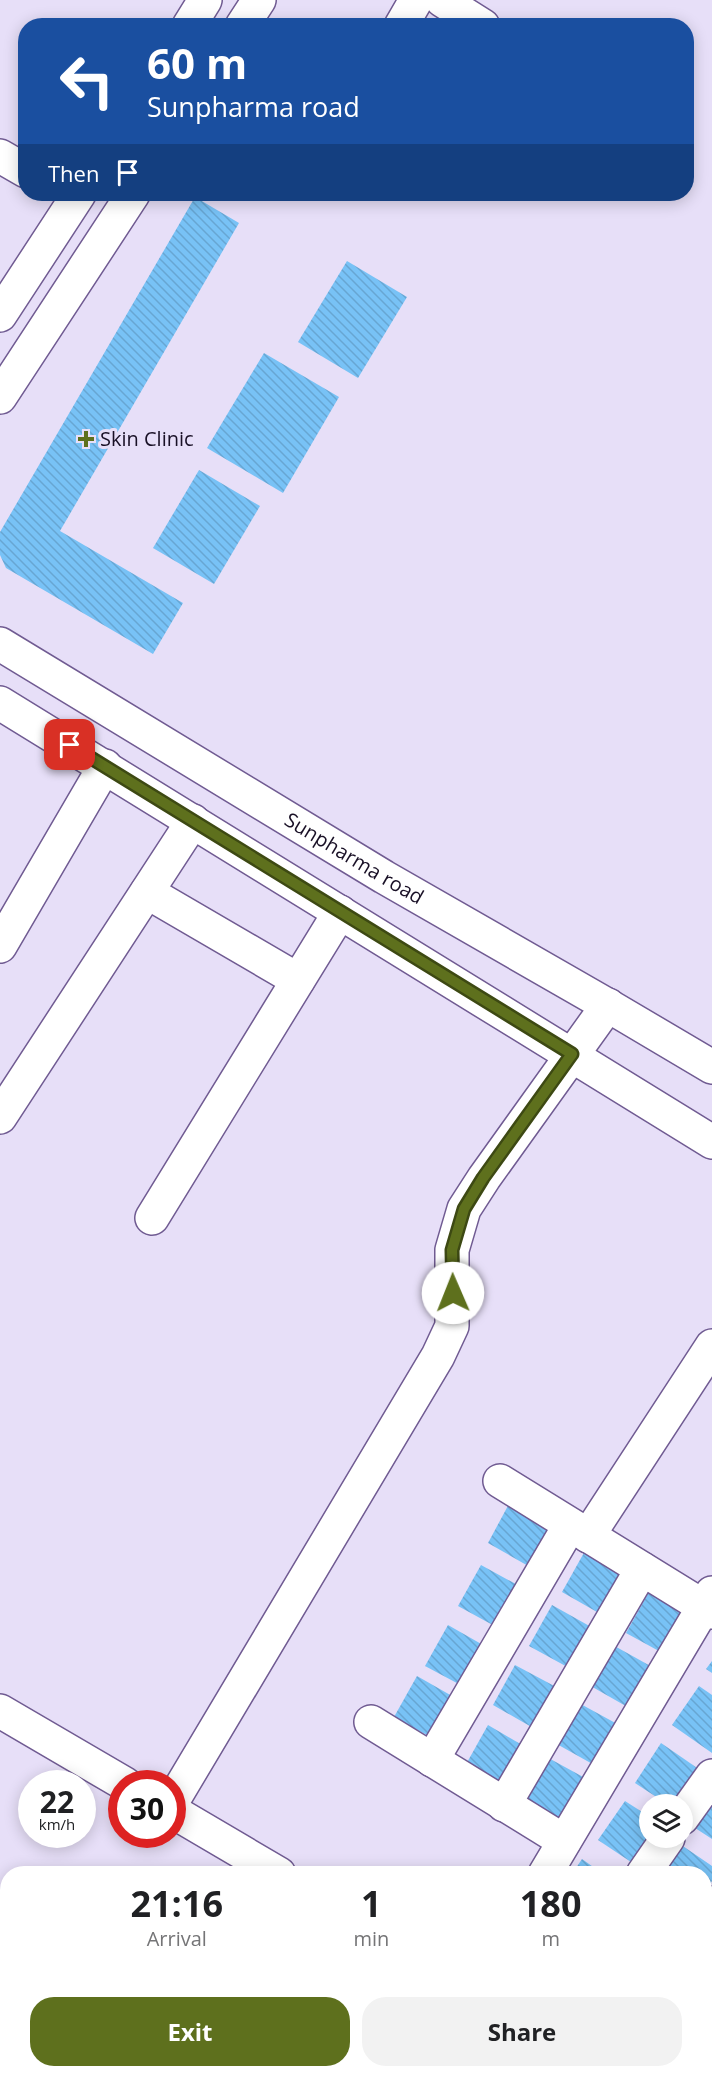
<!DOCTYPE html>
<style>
body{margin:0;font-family:"Open Sans",sans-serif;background:#f2f2f2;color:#202124;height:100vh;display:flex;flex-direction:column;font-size:22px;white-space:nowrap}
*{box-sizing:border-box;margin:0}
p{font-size:20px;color:#757577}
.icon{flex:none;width:33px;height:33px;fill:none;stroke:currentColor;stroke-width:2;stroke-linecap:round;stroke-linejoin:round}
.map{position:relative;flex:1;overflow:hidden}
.sheet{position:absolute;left:0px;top:1866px;width:712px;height:212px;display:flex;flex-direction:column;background:#fff;border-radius:24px 24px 0 0;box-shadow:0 3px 15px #0003}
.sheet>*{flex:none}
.hud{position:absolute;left:18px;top:18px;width:676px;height:183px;border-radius:24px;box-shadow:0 3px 15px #0003;background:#1a4fa0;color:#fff;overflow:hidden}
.controls{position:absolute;left:639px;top:1794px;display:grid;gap:12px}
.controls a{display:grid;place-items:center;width:54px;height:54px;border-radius:50%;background:#fff;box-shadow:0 3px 15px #0003;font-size:30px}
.speed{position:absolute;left:18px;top:1770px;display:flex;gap:12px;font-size:30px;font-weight:700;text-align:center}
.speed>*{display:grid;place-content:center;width:78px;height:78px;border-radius:50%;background:#fff;box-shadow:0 3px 15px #0003;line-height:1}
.speed small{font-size:15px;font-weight:400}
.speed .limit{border:9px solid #d22;background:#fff;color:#111}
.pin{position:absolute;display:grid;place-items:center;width:51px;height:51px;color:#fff;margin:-26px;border-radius:12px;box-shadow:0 3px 9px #0006}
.me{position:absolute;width:66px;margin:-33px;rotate:359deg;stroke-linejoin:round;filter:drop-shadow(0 0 4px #0008)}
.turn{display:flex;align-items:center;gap:21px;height:126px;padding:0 30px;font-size:27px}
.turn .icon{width:78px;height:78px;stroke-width:2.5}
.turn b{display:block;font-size:42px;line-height:51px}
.then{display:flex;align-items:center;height:57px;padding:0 30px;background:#0003;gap:12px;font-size:22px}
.eta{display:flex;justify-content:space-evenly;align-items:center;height:102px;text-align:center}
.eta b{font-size:36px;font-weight:700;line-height:42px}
.primary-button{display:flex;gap:12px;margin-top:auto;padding:12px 30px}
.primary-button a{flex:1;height:69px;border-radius:24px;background:#5e701d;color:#fff;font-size:24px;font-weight:700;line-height:69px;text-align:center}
.primary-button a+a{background:#f2f2f2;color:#202124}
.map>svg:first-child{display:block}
</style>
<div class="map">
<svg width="712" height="2077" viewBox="0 0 712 2077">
<defs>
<pattern id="building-back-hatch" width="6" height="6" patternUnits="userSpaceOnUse" patternTransform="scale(1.5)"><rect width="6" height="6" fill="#78c2f6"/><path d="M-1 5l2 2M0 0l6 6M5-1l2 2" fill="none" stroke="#67a6d3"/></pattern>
</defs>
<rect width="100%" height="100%" fill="#e7dff8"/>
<!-- building -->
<g fill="url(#building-back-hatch)">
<path d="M 195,197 L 239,223 L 60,531 L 183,603 L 153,654 L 6,568 L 0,555 L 0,532 Z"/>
<path d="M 347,261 L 407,297 L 358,378 L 298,342 Z"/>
<path d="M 264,353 L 339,397 L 283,493 L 207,448 Z"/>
<path d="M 199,470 L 260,506 L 214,584 L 153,548 Z"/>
<path d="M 510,1502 L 553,1525 L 530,1567 L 488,1543 Z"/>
<path d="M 585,1551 L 627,1575 L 604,1616 L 562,1592 Z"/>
<path d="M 481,1565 L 523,1588 L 500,1629 L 458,1606 Z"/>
<path d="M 649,1592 L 691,1616 L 668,1656 L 626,1633 Z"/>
<path d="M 552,1605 L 593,1628 L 571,1669 L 529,1646 Z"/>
<path d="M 448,1625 L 490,1649 L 468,1689 L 425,1666 Z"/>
<path d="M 611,1644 L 654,1668 L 631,1709 L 589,1685 Z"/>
<path d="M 712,1661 L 712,1673 L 706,1669 Z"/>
<path d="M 515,1665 L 558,1688 L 535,1729 L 493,1705 Z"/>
<path d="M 417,1676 L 459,1700 L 436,1740 L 394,1717 Z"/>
<path d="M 699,1686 L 712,1695 L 712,1753 L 672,1725 Z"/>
<path d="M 577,1702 L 619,1725 L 596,1766 L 555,1743 Z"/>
<path d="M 488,1725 L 529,1749 L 506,1790 L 465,1766 Z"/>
<path d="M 661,1743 L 703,1772 L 681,1804 L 667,1804 L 635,1783 Z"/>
<path d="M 543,1755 L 585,1778 L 562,1819 L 520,1796 Z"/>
<path d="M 712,1791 L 712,1839 L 689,1824 Z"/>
<path d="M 625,1801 L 650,1817 L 650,1838 L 640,1868 L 598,1840 Z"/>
<path d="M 677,1842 L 712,1866 L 712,1881 L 705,1891 L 705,1874 L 656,1874 Z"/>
<path d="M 582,1859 L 603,1874 L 572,1874 Z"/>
<path d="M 712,1942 L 712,2002 L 705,1997 L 705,1952 Z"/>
<path d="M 705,2025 L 712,2030 L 712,2035 L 705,2045 Z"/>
</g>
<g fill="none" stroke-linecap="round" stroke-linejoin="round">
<defs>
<g id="minor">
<path d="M 442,0 L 483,26"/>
<path d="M 189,26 L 205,0"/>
<path d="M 242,26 L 259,0"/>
<path d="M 401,26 L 416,0"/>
<path d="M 0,156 L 26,171"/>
<path d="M 0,315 L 79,194"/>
<path d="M 0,397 L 133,194"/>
<path id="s1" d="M 0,644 L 384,877 L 614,1009 L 712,1067"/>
<path d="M 0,703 L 712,1142"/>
<path d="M 147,892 L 298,980"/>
<path d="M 0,946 L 105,766"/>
<path d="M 0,1117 L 193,821"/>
<path d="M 152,1218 L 340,912"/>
<path d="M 500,1481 L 712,1612"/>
<path d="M 588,1536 L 712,1346"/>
<path d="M 0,1711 L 125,1784"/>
<path d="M 371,1722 L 564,1841"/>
<path d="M 432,1760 L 570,1525"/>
<path d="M 172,1802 L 438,1356 L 452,1326 L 452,1250 L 464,1209 L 484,1178 L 608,1005"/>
<path d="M 504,1805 L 642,1569"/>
<path d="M 172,1811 L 279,1874"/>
<path d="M 682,1818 L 712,1776"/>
<path d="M 545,1874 L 712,1593"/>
<path d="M 643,1874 L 668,1838"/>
<path d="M 705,1913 L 712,1903"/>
<path d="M 613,2070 L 624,2077"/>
<path d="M 412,2077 L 417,2070"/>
<path d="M 701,2077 L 712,2062"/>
</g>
</defs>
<!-- minor casing -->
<use href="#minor" stroke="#705b92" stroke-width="36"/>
<!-- minor -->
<use href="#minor" stroke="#fff" stroke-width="33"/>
</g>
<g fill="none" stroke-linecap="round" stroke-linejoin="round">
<defs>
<path id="route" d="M 70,745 L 572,1054 L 483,1178 L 464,1209 L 452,1250 L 453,1293"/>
</defs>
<!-- route casing -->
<use href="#route" stroke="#3d4913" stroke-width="15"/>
<!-- route -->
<use href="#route" stroke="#5e701d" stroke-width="10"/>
</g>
<!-- markers -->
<path fill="#5e701d" stroke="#e7dff8" stroke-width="2" d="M83 430h6v6h6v6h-6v6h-6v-6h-6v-6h6z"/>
<g text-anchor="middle" stroke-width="6" stroke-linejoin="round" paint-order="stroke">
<!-- poi labels -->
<g font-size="20" fill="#191026" stroke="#e7dff8" text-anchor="start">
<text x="100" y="446">Skin Clinic</text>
</g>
<!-- street labels -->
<g font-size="20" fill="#191026" stroke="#e7dff8">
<text dy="7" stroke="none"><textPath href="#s1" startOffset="414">Sunpharma road</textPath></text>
</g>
</g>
</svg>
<div class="controls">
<a><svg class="icon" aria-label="layers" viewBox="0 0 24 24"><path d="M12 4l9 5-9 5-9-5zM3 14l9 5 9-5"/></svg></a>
</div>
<div class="speed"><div>22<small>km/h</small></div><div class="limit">30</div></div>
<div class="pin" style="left:70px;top:745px;background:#d93025"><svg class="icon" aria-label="arrive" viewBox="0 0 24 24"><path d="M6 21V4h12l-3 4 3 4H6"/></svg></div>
<svg class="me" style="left:453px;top:1293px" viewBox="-20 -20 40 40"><circle r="19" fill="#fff"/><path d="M0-13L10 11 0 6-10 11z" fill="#5e701d"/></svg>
<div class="hud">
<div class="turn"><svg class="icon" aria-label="left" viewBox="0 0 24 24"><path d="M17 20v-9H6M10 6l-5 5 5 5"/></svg><div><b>60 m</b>Sunpharma road</div></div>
<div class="then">Then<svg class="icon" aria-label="arrive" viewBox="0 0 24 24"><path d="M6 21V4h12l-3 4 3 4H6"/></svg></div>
</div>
<section class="sheet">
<div class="eta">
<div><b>21:16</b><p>Arrival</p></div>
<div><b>1</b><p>min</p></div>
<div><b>180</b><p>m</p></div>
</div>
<div class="primary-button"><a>Exit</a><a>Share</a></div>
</section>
</div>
